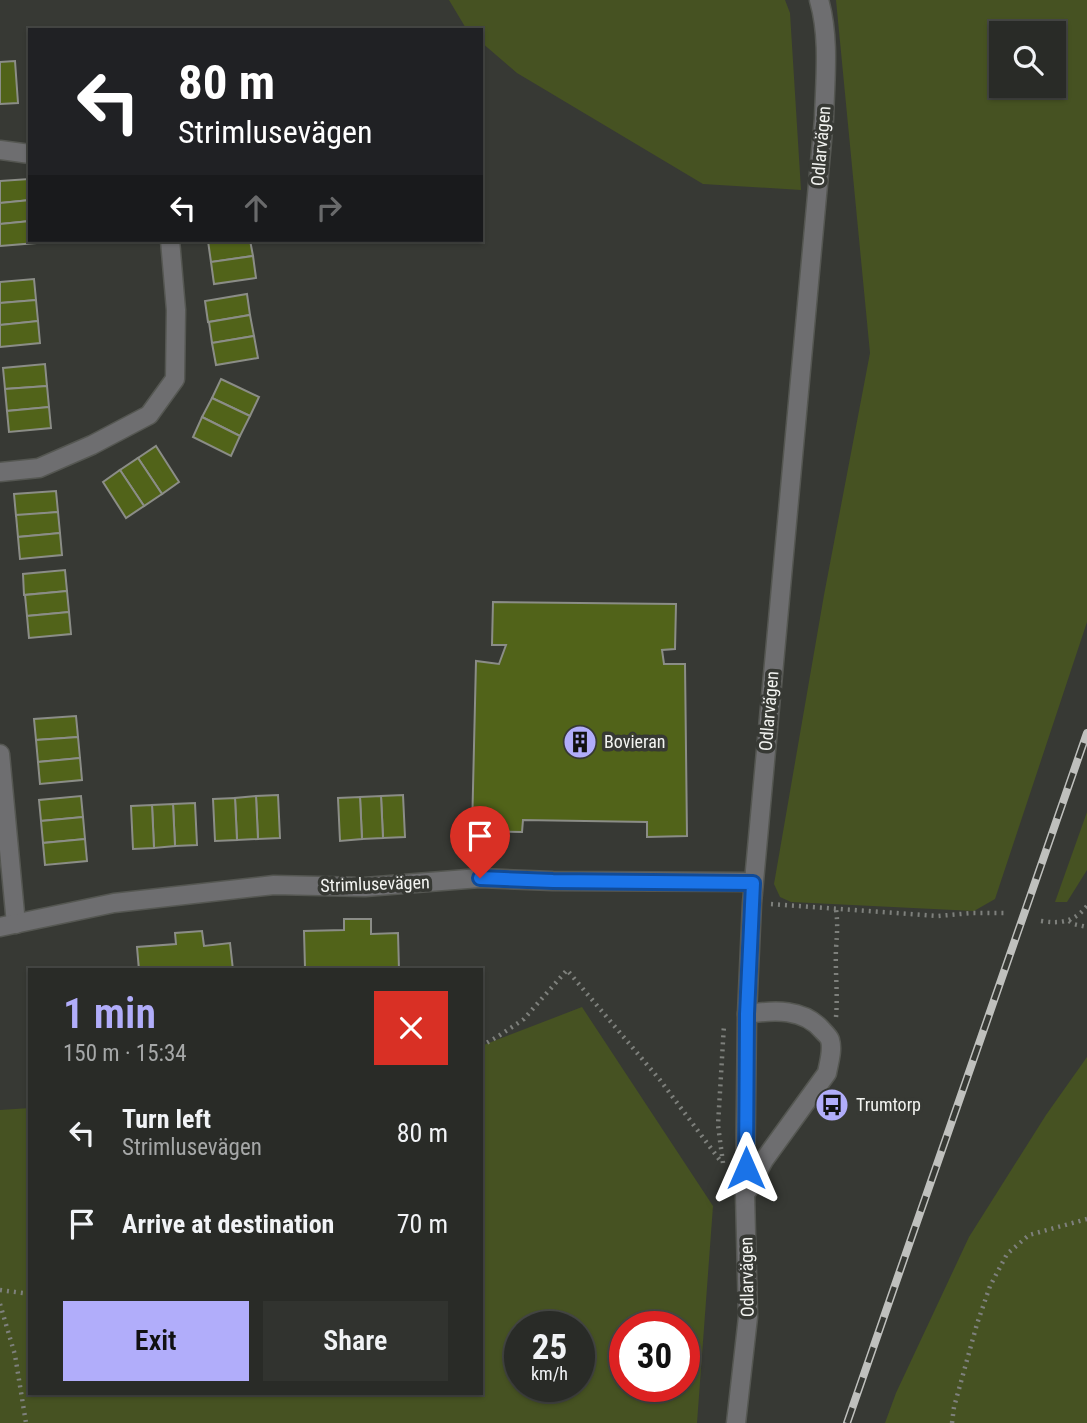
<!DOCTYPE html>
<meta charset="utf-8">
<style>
body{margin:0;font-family:"Roboto Condensed",sans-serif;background:#31332f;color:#f1f3f6;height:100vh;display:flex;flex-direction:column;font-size:26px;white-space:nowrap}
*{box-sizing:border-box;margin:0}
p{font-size:23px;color:#a5a7a7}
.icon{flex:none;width:38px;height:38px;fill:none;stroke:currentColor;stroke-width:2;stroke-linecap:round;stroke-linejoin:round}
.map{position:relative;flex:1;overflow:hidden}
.sheet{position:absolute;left:28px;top:968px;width:455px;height:427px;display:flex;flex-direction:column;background:#292b27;border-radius:0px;box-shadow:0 2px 5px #0004,0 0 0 2px #454744}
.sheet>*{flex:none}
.banner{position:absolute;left:28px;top:28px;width:455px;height:214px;border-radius:0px;box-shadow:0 2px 5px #0004,0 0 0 2px #454744;background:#202124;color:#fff;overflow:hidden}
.tools{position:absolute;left:989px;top:21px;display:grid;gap:14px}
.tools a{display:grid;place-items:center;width:77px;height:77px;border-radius:0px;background:#292b27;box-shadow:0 2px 5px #0004,0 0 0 2px #454744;font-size:35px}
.speed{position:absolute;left:504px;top:1311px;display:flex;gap:14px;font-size:35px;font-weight:700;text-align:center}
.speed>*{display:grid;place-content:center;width:91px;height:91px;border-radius:50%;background:#292b27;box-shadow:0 2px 5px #0004,0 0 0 2px #454744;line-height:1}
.speed small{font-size:18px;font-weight:400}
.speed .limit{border:10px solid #d22;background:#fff;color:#111}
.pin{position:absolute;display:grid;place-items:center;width:60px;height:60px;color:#fff;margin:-72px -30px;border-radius:50% 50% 50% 0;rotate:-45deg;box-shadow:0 0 7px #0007}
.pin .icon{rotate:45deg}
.me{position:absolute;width:77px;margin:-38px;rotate:0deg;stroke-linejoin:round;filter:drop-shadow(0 0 5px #0008)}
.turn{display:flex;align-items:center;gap:24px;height:147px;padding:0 35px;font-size:32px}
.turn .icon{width:91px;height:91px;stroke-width:2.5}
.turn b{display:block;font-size:49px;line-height:60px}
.lanes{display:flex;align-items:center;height:66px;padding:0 35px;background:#0003;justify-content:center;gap:35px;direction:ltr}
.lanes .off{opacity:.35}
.round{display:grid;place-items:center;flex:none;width:74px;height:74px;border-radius:0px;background:#31332f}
.summary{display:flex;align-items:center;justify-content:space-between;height:119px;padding:0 35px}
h1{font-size:42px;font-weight:600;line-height:52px;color:#b1adfa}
.button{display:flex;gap:14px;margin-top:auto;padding:14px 35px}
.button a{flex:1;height:80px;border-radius:0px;background:#b1adfa;color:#111;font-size:28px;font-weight:600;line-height:80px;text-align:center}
.button a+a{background:#31332f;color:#f1f3f6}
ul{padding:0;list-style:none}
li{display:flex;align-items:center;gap:21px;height:91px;padding:0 35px}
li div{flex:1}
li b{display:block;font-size:26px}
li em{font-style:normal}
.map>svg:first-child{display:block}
</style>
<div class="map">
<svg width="1087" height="1423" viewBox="0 0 1087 1423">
<rect width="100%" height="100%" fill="#373934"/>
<!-- green -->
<g fill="#465222" fill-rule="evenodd">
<path d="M 449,0 L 785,0 L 790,13 L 801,190 L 703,184 L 517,73 L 481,42 L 481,30 L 467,30 Z"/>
<path d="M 836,0 L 1087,0 L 1087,622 L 995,899 L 974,911 L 791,902 L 780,897 L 774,884 L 824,595 L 870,353 ZM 1054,33 L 1054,86 L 1001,86 L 1001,33 Z"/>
<path d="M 1087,812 L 1087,870 L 1067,902 L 1055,902 Z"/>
<path d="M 582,1007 L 713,1206 L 697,1423 L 0,1423 L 0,1110 L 30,1108 L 30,1393 L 481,1393 L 481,1046 ZM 520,1326 L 579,1326 L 579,1386 L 520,1386 ZM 625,1326 L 684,1326 L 684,1386 L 625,1386 Z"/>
<path d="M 1087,1057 L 1087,1423 L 885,1423 L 896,1393 L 969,1237 L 1046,1115 Z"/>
</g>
<!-- building -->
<g fill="#516319" stroke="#8b8d87" stroke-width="2">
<path d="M 15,61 L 18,103 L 0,104 L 0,62 Z"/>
<path d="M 29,179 L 30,200 L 0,203 L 0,181 Z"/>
<path d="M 30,200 L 30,221 L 0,224 L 0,203 Z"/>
<path d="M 30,221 L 30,240 L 36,240 L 36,243 L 0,246 L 0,224 Z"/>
<path d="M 215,240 L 250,240 L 253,256 L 211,262 L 208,241 Z"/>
<path d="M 253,256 L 256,278 L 214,284 L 211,262 Z"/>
<path d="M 34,279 L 36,300 L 0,303 L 0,282 Z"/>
<path d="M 247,294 L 250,315 L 208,322 L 205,301 Z"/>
<path d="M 36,300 L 38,321 L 0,325 L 0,303 Z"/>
<path d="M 250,315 L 254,336 L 212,343 L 209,322 Z"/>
<path d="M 38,321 L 40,343 L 0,347 L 0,325 Z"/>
<path d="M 254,336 L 258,358 L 216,365 L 212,343 Z"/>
<path d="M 45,364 L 47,386 L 5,389 L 3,368 Z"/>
<path d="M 221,379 L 259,397 L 250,416 L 212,398 Z"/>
<path d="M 47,386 L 49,407 L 7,411 L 5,389 Z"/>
<path d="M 212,398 L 250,416 L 240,436 L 202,417 Z"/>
<path d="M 49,407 L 51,428 L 9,432 L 7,411 Z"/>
<path d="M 202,417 L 240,436 L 231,456 L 193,437 Z"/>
<path d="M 156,446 L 179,482 L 162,494 L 138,458 Z"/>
<path d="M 138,458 L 162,494 L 144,506 L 120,470 Z"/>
<path d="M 120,470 L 144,506 L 126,518 L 103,482 Z"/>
<path d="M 56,491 L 58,512 L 16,516 L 14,494 Z"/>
<path d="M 58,512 L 60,533 L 18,537 L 16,515 Z"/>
<path d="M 60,533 L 62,555 L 20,559 L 18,537 Z"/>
<path d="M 65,570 L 67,591 L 24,595 L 23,574 Z"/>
<path d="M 67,591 L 69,612 L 27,616 L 25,595 Z"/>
<path d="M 493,602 L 676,604 L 675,649 L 662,650 L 664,664 L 685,664 L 687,836 L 647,837 L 647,822 L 523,820 L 522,832 L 472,831 L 476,661 L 499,664 L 506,645 L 492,645 Z"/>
<path d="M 69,612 L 71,634 L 29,638 L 27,616 Z"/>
<path d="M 76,716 L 78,737 L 36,740 L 34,719 Z"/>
<path d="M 78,737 L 80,758 L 38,762 L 36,740 Z"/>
<path d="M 80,758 L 82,780 L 40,784 L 38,762 Z"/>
<path d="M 278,795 L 280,838 L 258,839 L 256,796 Z"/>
<path d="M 403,795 L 405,837 L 383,838 L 381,796 Z"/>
<path d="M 81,796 L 83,817 L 41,821 L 39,800 Z"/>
<path d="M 256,796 L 258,839 L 237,840 L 235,798 Z"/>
<path d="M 381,796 L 383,838 L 362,839 L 360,797 Z"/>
<path d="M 360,797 L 362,839 L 340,841 L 338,798 Z"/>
<path d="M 235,798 L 237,840 L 215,841 L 213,799 Z"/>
<path d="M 195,803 L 197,845 L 175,846 L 173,804 Z"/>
<path d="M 173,804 L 175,846 L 154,848 L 152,805 Z"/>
<path d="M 152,805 L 154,848 L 133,849 L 131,806 Z"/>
<path d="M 83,817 L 85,839 L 43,843 L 41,821 Z"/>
<path d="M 85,839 L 87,861 L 45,865 L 43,843 Z"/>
<path d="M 344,919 L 371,919 L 371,934 L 398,933 L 399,970 L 305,968 L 304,931 L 344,930 Z"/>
<path d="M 202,931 L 204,946 L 230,943 L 233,970 L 139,970 L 137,947 L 176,944 L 175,933 Z"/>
</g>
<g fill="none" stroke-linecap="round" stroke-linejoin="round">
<defs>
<g id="minor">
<path d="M 0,150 L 30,154"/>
<path d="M 0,472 L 39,468 L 92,445 L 149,415 L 175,379 L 176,310 L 170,240"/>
<path d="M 0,754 L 16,924"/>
<path d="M 0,927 L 114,903 L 274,885 L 365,887 L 480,878 L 553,881 L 753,882"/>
<path d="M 747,1014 C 774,1010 804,1008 823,1031 C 825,1033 829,1037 830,1040 C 833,1050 829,1062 827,1073 L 764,1160 L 748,1190"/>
<path d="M 736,1423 L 748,1317 L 745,1194 L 747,1014 L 752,903 L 824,119 C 825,80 830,38 819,0"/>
</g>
</defs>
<!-- minor casing -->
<use href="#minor" stroke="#555752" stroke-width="21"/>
<!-- path -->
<g stroke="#7e807c" stroke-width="4.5" stroke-dasharray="2 5" stroke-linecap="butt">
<path d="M 771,904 L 938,916 L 972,913 L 1007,913"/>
<path d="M 1041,921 C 1061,924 1074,922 1087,906"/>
<path d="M 1069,921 L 1073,924 L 1087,927"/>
<path d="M 836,1017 C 838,994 835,971 836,949 C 837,933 838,925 836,909"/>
<path d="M 481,1046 L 497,1037 L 524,1019 L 567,970 L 660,1080 L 722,1163"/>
<path d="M 723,1163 L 718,1125 L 724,1025"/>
<path d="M 0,1290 L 30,1294"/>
<path d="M 0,1304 L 15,1355 L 26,1423"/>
<path d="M 952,1423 L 954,1407 L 977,1324 L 990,1286 L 1007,1254 L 1029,1235 L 1087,1219"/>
</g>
<!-- minor -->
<use href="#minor" stroke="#6e6e70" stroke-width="18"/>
<defs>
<path id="rail" d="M 847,1423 L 1087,733"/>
</defs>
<!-- rail casing -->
<use href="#rail" stroke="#bfc0bd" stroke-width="8"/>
<!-- rail -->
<use href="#rail" stroke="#373934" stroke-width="5" stroke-dasharray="16" stroke-linecap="butt"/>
</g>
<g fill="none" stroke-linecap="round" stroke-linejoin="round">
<defs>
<path id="route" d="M 480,878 L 553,881 L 753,883 L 747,1014 L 746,1168"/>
</defs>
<!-- route casing -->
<use href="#route" stroke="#114b97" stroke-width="18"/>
<!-- route -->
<use href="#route" stroke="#1a73e8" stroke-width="12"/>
</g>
<!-- icons -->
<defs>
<symbol id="building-disc" viewBox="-11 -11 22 22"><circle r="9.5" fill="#b1adfa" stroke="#373934"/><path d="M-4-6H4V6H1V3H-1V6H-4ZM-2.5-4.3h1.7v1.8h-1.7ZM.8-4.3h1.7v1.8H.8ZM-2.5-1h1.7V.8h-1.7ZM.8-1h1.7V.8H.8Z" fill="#111"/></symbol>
<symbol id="bus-disc" viewBox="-11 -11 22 22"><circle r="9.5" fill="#b1adfa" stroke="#373934"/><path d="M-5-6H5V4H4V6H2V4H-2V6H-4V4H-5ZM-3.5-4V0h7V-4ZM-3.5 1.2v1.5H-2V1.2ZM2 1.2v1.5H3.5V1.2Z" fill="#111"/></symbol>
</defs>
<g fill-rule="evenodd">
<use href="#building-disc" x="561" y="723" width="38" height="38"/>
<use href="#bus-disc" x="813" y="1086" width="38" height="38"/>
</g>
<g text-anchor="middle" stroke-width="7" stroke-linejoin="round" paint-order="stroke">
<!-- street labels -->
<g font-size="18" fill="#f3f4f1" stroke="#373934">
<text transform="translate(821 146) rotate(-85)" y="6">Odlarvägen</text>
<text transform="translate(769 711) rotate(-85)" y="6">Odlarvägen</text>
<text transform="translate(375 884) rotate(-2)" y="6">Strimlusevägen</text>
<text transform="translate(747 1277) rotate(-91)" y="6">Odlarvägen</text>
</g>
<!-- poi labels -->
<g font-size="18" fill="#f3f4f1" stroke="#373934" text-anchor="start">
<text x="604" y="748">Bovieran</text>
<text x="856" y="1111">Trumtorp</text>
</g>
</g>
</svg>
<div class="tools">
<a><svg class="icon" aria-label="search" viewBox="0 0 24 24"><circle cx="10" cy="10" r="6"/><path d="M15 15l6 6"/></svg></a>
</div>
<div class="speed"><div>25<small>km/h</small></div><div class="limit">30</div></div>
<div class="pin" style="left:480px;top:878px;background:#d93025"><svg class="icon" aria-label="arrive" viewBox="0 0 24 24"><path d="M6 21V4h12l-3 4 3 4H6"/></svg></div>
<svg class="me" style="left:746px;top:1168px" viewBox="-20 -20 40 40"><path d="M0-17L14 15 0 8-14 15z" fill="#1a73e8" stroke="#fff" stroke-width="4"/></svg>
<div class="banner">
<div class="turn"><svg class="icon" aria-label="left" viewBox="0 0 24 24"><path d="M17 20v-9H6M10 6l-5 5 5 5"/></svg><div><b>80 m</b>Strimlusevägen</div></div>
<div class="lanes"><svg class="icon" aria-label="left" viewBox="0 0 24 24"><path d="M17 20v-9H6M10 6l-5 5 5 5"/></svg><svg class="icon off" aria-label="ahead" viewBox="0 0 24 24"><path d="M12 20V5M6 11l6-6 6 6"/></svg><svg class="icon off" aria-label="right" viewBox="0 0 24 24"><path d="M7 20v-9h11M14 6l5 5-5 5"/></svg></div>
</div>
<section class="sheet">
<div class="summary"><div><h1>1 min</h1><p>150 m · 15:34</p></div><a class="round" style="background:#d93025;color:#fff"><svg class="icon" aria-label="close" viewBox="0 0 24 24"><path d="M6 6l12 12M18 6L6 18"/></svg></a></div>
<ul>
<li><svg class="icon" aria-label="left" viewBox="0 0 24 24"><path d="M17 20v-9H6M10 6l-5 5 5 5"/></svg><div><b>Turn left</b><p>Strimlusevägen</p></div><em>80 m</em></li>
<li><svg class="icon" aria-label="arrive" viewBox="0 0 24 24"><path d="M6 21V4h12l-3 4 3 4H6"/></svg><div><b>Arrive at destination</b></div><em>70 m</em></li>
</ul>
<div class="button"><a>Exit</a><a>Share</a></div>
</section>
</div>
